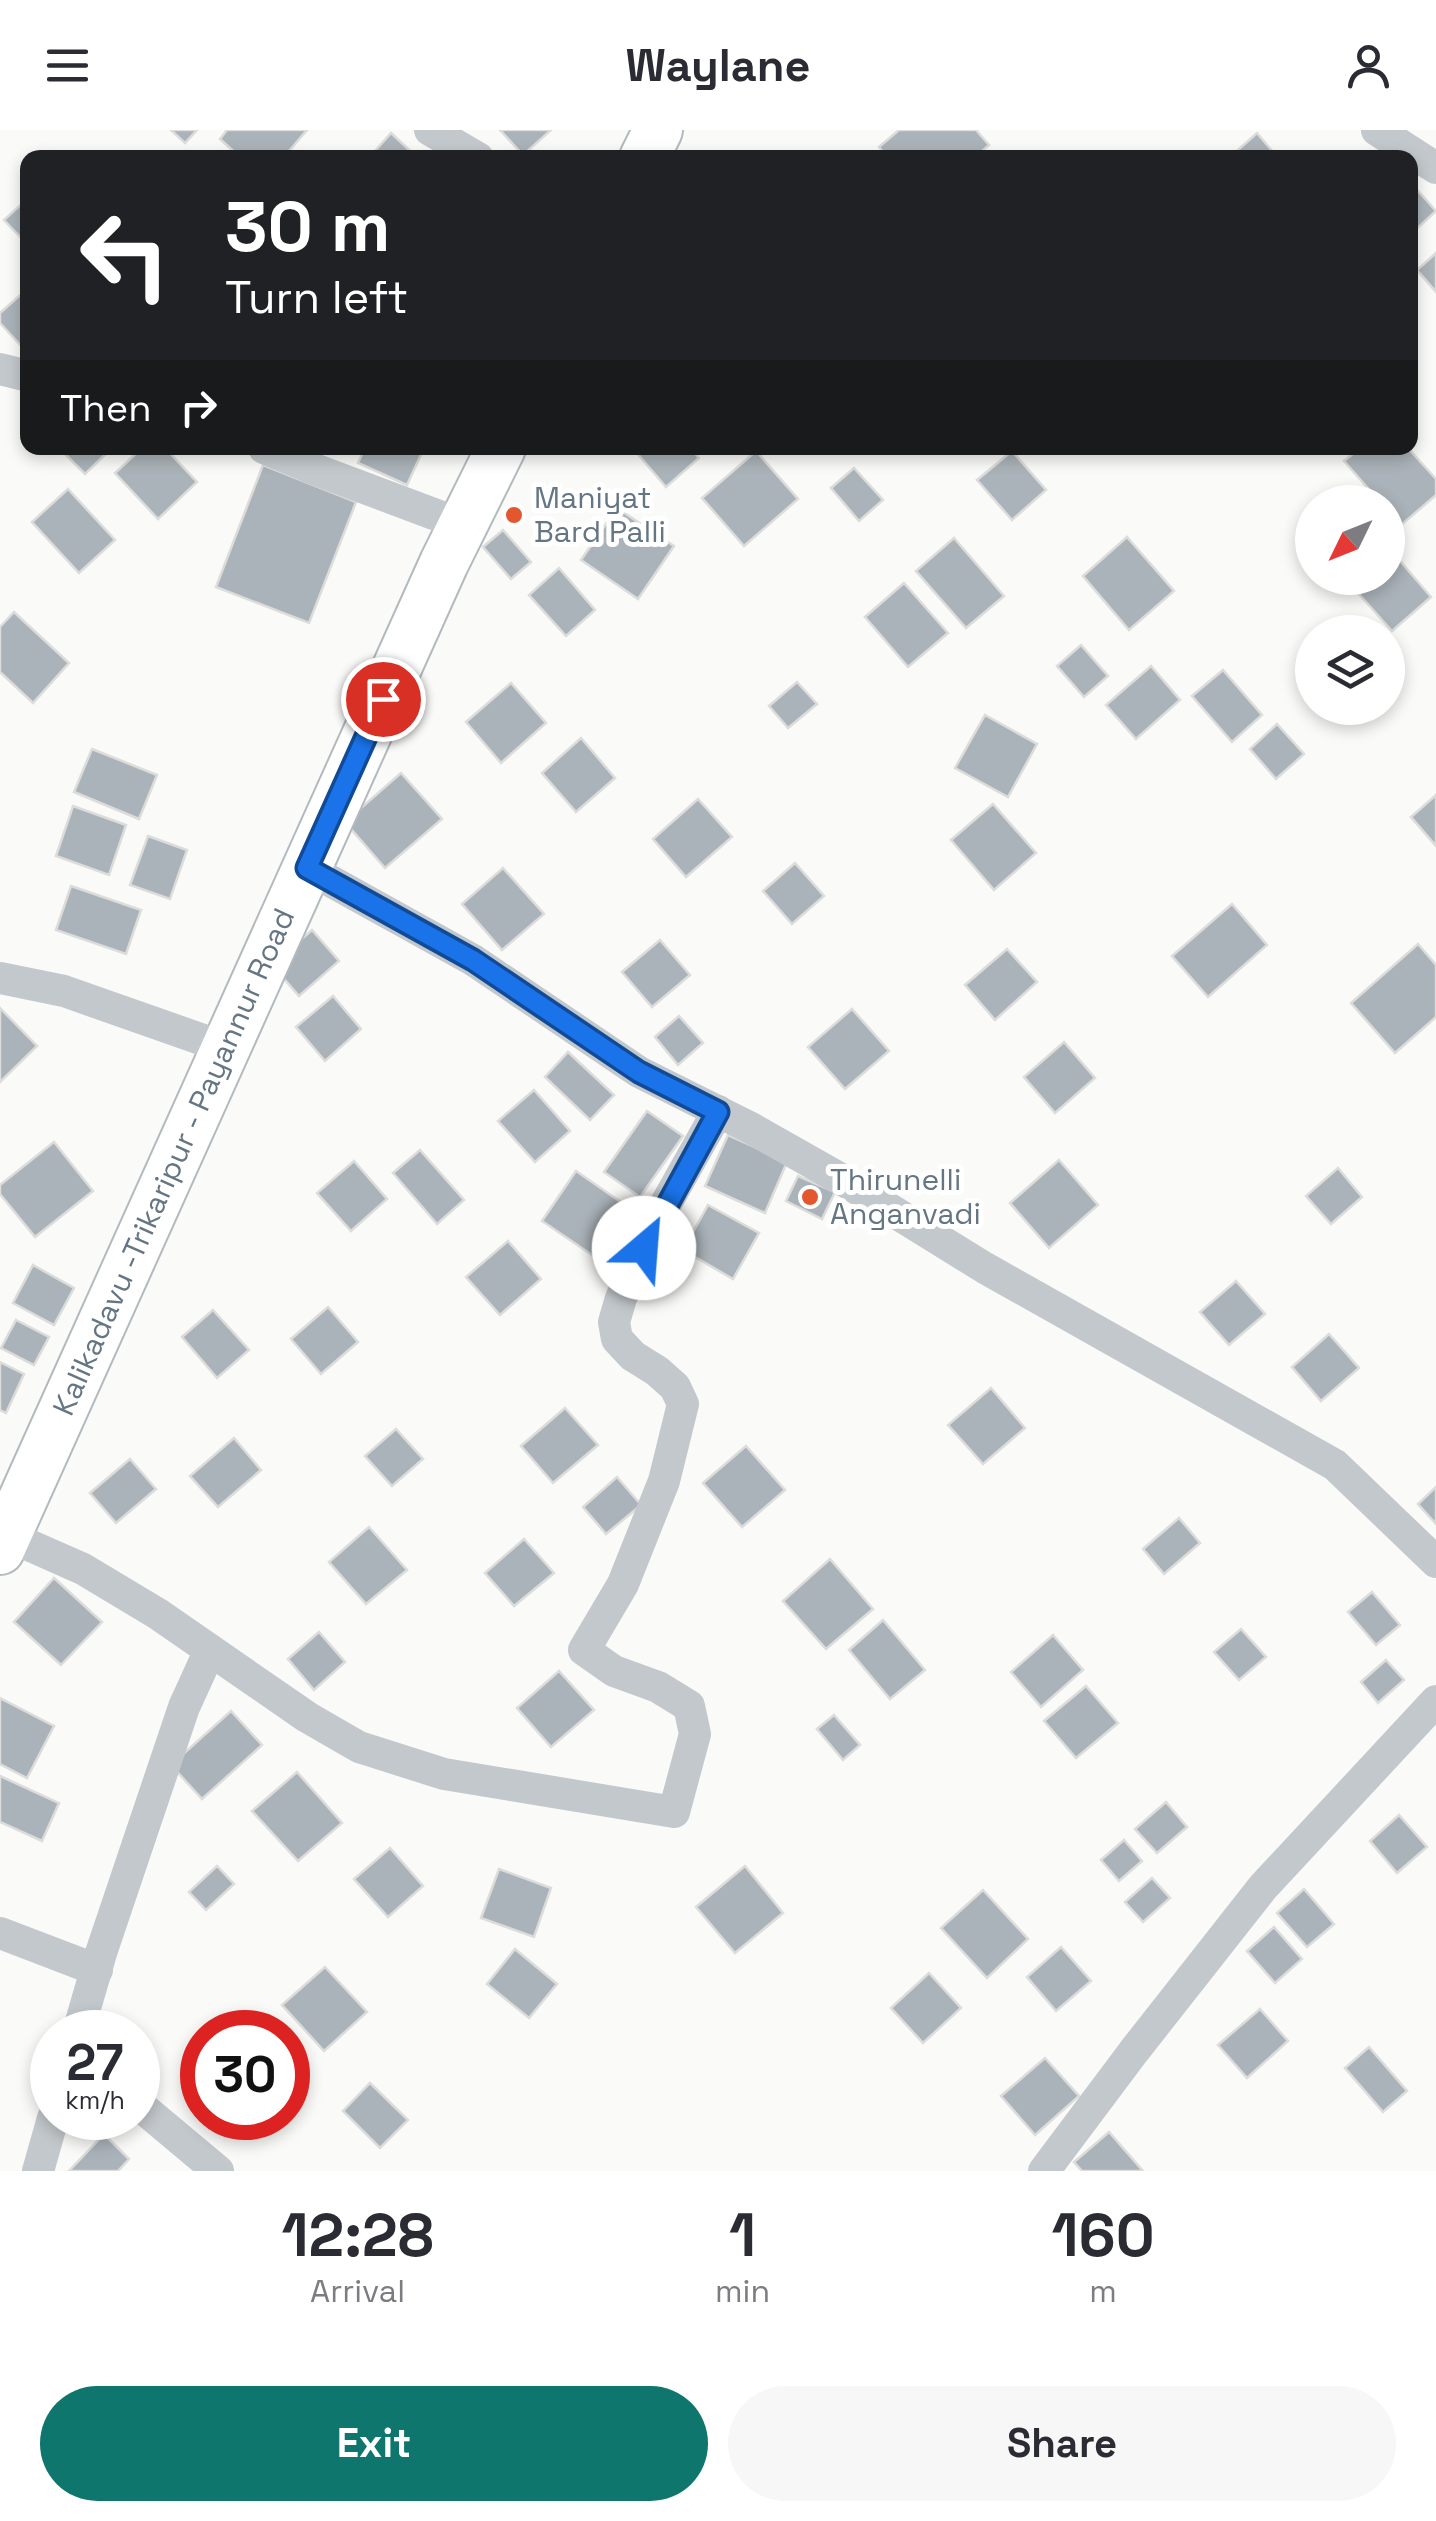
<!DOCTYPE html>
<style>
body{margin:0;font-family:"Space Grotesk",sans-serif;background:#f7f7f7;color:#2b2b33;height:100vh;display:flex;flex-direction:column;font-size:38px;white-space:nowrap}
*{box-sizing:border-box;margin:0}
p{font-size:32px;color:#7c7c81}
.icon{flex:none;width:55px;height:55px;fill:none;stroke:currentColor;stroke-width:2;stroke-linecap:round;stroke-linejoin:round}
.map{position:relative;height:2041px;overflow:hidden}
.panel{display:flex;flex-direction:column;background:#fff;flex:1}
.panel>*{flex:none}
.banner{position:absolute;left:20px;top:20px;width:1398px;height:305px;border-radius:20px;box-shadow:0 5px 15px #0003;background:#202124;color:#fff;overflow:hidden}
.needle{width:65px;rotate:227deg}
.tools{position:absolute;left:1295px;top:355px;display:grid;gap:20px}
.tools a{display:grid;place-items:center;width:110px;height:110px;border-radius:50%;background:#fff;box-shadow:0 5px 15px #0003;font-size:50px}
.speed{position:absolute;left:30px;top:1880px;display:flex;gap:20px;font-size:50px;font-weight:700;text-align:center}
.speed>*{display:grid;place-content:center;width:130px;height:130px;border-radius:50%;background:#fff;box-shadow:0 5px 15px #0003;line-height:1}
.speed small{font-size:25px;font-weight:400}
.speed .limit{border:15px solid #d22;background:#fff;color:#111}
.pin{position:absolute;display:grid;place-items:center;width:85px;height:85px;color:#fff;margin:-42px;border:5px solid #fff;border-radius:50%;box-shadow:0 2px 10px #0007}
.me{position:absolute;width:110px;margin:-55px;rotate:27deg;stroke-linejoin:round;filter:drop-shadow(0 0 8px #0008)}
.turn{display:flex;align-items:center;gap:35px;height:210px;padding:0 40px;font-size:45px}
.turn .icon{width:130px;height:130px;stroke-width:2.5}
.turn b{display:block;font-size:70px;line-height:85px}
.then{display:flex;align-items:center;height:95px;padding:0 40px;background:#0003;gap:20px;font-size:38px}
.eta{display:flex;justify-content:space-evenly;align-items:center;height:170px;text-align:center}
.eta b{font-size:60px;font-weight:700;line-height:70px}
.primary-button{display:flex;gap:20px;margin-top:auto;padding:20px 40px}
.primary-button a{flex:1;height:115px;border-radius:60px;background:#0f766e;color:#fff;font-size:40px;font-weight:700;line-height:115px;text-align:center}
.primary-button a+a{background:#f7f7f7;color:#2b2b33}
header{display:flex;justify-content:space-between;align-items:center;height:130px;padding:0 40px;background:#fff;font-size:45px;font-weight:700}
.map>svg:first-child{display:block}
</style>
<header><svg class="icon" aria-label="menu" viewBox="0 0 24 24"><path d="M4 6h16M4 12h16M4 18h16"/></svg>Waylane<svg class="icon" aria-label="person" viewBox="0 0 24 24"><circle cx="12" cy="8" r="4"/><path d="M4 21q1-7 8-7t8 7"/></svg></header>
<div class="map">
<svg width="1436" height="2041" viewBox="0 0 1436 2041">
<rect width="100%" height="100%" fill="#fafaf8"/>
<!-- building -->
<g fill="#aab3b9" stroke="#dcdcda" stroke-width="2.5">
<path d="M 171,0 L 197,0 L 185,13 Z"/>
<path d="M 227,0 L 307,0 L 283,28 L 241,28 L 220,9 Z"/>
<path d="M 500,0 L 551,0 L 523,25 Z"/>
<path d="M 899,0 L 976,0 L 989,15 L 974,28 L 888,28 L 879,17 Z"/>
<path d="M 391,3 L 418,28 L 369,28 Z"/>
<path d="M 1257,3 L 1278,28 L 1229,28 Z"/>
<path d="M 1410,52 L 1436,81 L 1410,105 Z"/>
<path d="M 28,68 L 28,115 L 4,90 Z"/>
<path d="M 1436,123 L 1436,162 L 1417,140 Z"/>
<path d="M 28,158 L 28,214 L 23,218 L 0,193 L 0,183 Z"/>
<path d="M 59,318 L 112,318 L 85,344 Z"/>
<path d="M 142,318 L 165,318 L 197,352 L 158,389 L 115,343 Z"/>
<path d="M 365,318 L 424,318 L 407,355 L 358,333 Z"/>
<path d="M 639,318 L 690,318 L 699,328 L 666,357 L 635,321 Z"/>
<path d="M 1360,318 L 1408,318 L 1436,349 L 1436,365 L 1400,396 L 1388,381 L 1388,372 L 1380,372 L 1344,331 Z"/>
<path d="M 756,321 L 798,369 L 744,416 L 702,368 Z"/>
<path d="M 1012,321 L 1046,360 L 1012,390 L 977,350 Z"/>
<path d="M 263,335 L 356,372 L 309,493 L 216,457 Z"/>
<path d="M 854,338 L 883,370 L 859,391 L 831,358 Z"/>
<path d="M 68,359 L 115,410 L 79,443 L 32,392 Z"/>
<path d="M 617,378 L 674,416 L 638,469 L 581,430 Z"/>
<path d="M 503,400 L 531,432 L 511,449 L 483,417 Z"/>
<path d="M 1127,407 L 1174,461 L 1129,500 L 1083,446 Z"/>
<path d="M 954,408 L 1004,466 L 966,498 L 916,441 Z"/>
<path d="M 1389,418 L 1431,467 L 1392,501 L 1349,453 L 1356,448 L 1388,448 Z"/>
<path d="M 559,438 L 595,480 L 566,506 L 529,465 Z"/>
<path d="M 904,453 L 948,503 L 908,537 L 865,487 Z"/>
<path d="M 14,482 L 69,533 L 33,573 L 0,542 L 0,497 Z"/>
<path d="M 1081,515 L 1108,546 L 1084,567 L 1057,536 Z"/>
<path d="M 1151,536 L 1180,570 L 1136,609 L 1106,575 Z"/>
<path d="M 1223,540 L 1262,585 L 1232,612 L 1192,566 Z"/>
<path d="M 797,552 L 817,574 L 788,598 L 769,576 Z"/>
<path d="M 511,553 L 546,593 L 501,633 L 466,592 Z"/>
<path d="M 985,585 L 1037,614 L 1008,667 L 955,638 Z"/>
<path d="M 1277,594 L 1304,624 L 1276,649 L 1250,619 Z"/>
<path d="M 581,608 L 615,648 L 576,682 L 542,643 Z"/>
<path d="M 92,619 L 157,645 L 139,689 L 74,662 Z"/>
<path d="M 401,643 L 442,689 L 385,738 L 345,692 Z"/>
<path d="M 1436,665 L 1436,716 L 1411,687 Z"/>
<path d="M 698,669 L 732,707 L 686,747 L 653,709 Z"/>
<path d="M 993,674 L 1036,723 L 994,760 L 951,710 Z"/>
<path d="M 73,676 L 126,695 L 109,745 L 56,726 Z"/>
<path d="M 148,706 L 187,720 L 170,769 L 130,755 Z"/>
<path d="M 795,733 L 824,766 L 792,794 L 763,761 Z"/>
<path d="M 503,738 L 544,784 L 502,820 L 462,774 Z"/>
<path d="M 71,756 L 141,780 L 126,824 L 56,800 Z"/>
<path d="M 1232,774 L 1267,815 L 1208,867 L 1172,826 Z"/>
<path d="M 312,800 L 339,831 L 299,866 L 272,835 Z"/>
<path d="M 660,810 L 690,845 L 652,877 L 622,842 Z"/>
<path d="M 1418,814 L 1436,835 L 1436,887 L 1395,923 L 1351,873 Z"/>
<path d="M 1007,819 L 1037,852 L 995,890 L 965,855 Z"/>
<path d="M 333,866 L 361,899 L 325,931 L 296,897 Z"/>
<path d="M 0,878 L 37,916 L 0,952 Z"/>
<path d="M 852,879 L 889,921 L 845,959 L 808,917 Z"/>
<path d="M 679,886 L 703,913 L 678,935 L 655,907 Z"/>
<path d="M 1064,912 L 1095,948 L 1055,983 L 1024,947 Z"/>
<path d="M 568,922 L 614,965 L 590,990 L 545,947 Z"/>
<path d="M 534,960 L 570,1001 L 535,1032 L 498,991 Z"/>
<path d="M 647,981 L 683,1006 L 640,1067 L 604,1042 Z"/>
<path d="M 728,1005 L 787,1032 L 765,1083 L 705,1056 Z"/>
<path d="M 54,1012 L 93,1061 L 35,1107 L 0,1064 L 0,1055 Z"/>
<path d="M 420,1020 L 464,1070 L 437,1094 L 393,1043 Z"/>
<path d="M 1059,1030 L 1098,1075 L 1049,1118 L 1010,1073 Z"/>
<path d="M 354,1031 L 387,1069 L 351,1101 L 317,1063 Z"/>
<path d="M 1338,1038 L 1362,1067 L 1331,1094 L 1306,1066 Z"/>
<path d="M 576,1041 L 631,1079 L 598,1129 L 542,1091 Z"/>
<path d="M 798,1046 L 835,1062 L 822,1089 L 786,1071 Z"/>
<path d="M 708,1075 L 759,1103 L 733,1149 L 683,1120 Z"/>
<path d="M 508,1111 L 541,1149 L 500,1185 L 466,1147 Z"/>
<path d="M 33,1135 L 74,1158 L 54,1195 L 13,1173 Z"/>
<path d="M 1236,1151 L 1265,1184 L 1229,1215 L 1200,1182 Z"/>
<path d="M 328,1177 L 358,1212 L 321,1244 L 291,1209 Z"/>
<path d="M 213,1180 L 249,1220 L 217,1248 L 182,1207 Z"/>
<path d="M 16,1190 L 49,1207 L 34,1235 L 1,1218 Z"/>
<path d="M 1329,1204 L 1359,1238 L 1321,1271 L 1292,1237 Z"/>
<path d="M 0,1232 L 24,1244 L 6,1283 L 0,1280 Z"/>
<path d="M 991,1258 L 1025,1298 L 983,1334 L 948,1295 Z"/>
<path d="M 565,1278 L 598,1315 L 553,1353 L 521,1316 Z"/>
<path d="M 396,1299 L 423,1329 L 392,1356 L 365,1326 Z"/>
<path d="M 234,1308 L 261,1340 L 218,1377 L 190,1346 Z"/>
<path d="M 746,1316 L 785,1360 L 742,1397 L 703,1353 Z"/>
<path d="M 130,1329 L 156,1359 L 116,1393 L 90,1363 Z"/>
<path d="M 617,1347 L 641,1375 L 606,1404 L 583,1377 Z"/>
<path d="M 1436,1357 L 1436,1394 L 1418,1374 Z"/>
<path d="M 1179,1388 L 1200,1413 L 1164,1444 L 1143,1419 Z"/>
<path d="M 369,1397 L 407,1440 L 366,1474 L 329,1432 Z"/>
<path d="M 524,1409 L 554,1443 L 514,1476 L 485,1443 Z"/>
<path d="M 830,1429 L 873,1479 L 826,1519 L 783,1471 Z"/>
<path d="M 54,1448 L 102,1492 L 61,1535 L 14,1492 Z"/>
<path d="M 1372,1462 L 1400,1495 L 1376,1515 L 1348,1482 Z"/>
<path d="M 883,1490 L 925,1540 L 890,1569 L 849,1520 Z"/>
<path d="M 1241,1499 L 1266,1527 L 1239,1550 L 1214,1522 Z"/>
<path d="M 319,1502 L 345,1532 L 314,1560 L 288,1529 Z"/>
<path d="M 1053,1505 L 1083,1540 L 1041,1577 L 1011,1542 Z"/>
<path d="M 1386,1530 L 1404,1550 L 1378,1573 L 1361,1552 Z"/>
<path d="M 559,1541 L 594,1580 L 551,1617 L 517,1578 Z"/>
<path d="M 1086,1556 L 1118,1593 L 1076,1628 L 1044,1591 Z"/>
<path d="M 0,1568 L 54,1596 L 27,1648 L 0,1634 Z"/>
<path d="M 231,1581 L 262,1615 L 202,1669 L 171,1635 Z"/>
<path d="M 834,1585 L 860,1615 L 843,1630 L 817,1599 Z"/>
<path d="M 297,1642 L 342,1693 L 298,1731 L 252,1681 Z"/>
<path d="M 0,1646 L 59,1673 L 42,1711 L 0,1692 Z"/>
<path d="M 1166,1672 L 1187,1697 L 1157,1723 L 1135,1699 Z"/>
<path d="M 1399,1685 L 1427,1717 L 1397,1743 L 1370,1711 Z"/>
<path d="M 1124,1710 L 1142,1731 L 1119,1751 L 1101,1730 Z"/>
<path d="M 390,1718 L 423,1756 L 388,1787 L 354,1749 Z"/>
<path d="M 217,1736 L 234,1754 L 206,1780 L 189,1762 Z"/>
<path d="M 745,1736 L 783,1783 L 735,1823 L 696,1777 Z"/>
<path d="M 499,1739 L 551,1758 L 534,1807 L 481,1788 Z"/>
<path d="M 1152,1748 L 1170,1768 L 1143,1792 L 1125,1772 Z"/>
<path d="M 1304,1759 L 1334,1794 L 1307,1817 L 1277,1783 Z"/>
<path d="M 983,1760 L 1028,1809 L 987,1848 L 941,1798 Z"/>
<path d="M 1274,1797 L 1302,1829 L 1275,1853 L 1247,1821 Z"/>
<path d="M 1061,1817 L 1091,1851 L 1056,1881 L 1027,1847 Z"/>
<path d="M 515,1819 L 557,1854 L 529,1888 L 487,1854 Z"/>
<path d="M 325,1837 L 367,1882 L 324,1921 L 282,1875 Z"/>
<path d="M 929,1843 L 961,1878 L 923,1913 L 891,1878 Z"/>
<path d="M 1260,1879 L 1288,1911 L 1247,1948 L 1218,1915 Z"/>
<path d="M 1369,1917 L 1407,1961 L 1383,1982 L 1345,1938 Z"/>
<path d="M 1045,1928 L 1079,1966 L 1035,2005 L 1001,1966 Z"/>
<path d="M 370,1953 L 408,1990 L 380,2018 L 343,1981 Z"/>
<path d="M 1109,2002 L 1143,2041 L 1082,2041 L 1074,2032 Z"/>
<path d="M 104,2004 L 129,2029 L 118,2041 L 69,2041 Z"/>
</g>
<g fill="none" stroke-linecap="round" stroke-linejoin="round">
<defs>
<g id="secondary">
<path d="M 644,28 L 658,0"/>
<path d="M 0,1420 L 444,433 L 501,318"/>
</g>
</defs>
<!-- secondary casing -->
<use href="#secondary" stroke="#b3babf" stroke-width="52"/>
<!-- minor -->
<g stroke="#c3c8cc" stroke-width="32">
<path d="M 430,0 L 478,28"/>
<path d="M 1377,0 L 1436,38"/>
<path d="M 0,239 L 28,246"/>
<path d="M 264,318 L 314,339 L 463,395"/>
<path d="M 307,738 L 473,830 L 639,942 L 749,997 L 846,1052 L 985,1138 L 1335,1335 L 1436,1432"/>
<path d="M 0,848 L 64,861 L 226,918"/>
<path d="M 6,1405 L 83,1439 L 158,1484 L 307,1587 L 359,1617 L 444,1644 L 674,1682 L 695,1604 L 689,1576 L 658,1557 L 614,1541 L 584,1520 L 623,1454 L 664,1351 L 683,1274 L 675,1257 L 657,1241 L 633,1226 L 617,1209 L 614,1192 L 621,1168 L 655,1093 L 718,981"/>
<path d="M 0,1803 L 97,1840"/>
<path d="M 78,1902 L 101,1823 L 184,1577 L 210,1520"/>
<path d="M 138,1974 L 218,2041"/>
<path d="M 38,2041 L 53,1988"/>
<path d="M 1044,2041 L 1134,1921 L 1263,1757 L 1436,1571"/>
</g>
<!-- secondary -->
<use href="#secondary" stroke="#fff" stroke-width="48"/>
</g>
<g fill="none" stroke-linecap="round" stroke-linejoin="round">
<defs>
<path id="route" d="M 383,569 L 307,738 L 473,830 L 639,942 L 718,982 L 644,1118"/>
</defs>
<!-- route casing -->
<use href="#route" stroke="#114b97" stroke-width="25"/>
<!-- route -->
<use href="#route" stroke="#1a73e8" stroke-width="18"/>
</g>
<!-- markers -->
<g fill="#e4572e" stroke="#fff" stroke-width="4">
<circle cx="514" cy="385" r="10"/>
<circle cx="810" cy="1067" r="10"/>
</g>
<g text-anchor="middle" stroke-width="10" stroke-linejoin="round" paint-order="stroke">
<!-- poi labels -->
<g font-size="30" fill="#657683" stroke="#fff" text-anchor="start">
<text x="534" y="378">Maniyat<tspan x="534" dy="34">Bard Palli</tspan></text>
<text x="830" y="1060">Thirunelli<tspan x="830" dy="34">Anganvadi</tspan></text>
</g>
<!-- street labels -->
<g font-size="30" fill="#657683" stroke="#fff">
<text transform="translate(174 1032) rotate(-66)" y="10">Kalikadavu -Trikaripur - Payannur Road</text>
</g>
</g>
</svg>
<div class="tools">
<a><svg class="needle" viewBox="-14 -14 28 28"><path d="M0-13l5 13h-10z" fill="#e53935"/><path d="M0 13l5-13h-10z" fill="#7c7c81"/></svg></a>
<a><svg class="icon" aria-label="layers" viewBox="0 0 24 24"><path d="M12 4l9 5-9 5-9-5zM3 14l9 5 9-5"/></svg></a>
</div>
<div class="speed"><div>27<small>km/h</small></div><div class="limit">30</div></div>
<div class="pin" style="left:383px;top:569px;background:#d93025"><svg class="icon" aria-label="arrive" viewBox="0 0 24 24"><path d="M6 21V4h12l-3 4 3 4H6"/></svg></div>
<svg class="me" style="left:644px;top:1118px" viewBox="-20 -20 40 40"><circle r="19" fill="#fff"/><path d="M0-13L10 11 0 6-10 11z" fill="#1a73e8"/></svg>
<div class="banner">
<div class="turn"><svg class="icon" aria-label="left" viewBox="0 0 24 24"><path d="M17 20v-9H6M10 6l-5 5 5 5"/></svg><div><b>30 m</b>Turn left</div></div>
<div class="then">Then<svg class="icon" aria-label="right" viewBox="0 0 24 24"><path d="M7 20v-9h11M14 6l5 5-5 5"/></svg></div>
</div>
</div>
<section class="panel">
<div class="eta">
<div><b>12:28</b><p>Arrival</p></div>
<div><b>1</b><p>min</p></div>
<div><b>160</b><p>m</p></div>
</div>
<div class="primary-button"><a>Exit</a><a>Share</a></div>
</section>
